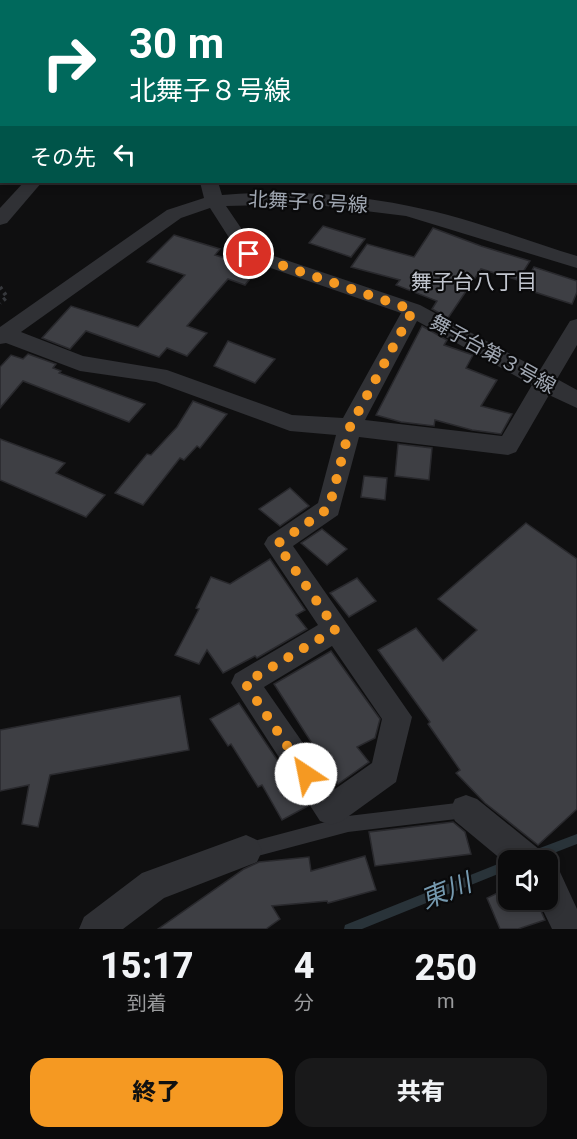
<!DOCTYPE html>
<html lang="ja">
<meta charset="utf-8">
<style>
body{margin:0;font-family:Roboto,"Noto Sans JP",sans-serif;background:#19191a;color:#f1f3f6;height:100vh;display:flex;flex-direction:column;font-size:22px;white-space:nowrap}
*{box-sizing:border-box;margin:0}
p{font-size:20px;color:#9a9b9d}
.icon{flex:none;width:33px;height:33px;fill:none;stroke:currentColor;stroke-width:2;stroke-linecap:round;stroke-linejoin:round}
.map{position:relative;height:929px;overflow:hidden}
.details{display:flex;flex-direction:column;background:#0b0b0c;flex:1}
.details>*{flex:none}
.top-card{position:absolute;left:0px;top:0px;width:578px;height:183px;box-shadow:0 3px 9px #0003,0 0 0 2px #2b2b2d;background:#00695c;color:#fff;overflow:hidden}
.fabs{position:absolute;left:498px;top:850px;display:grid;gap:12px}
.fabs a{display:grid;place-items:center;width:60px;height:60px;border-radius:12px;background:#0b0b0c;box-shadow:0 3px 9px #0003,0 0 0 2px #2b2b2d;font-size:30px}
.pin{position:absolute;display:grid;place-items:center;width:51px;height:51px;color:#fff;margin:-26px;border:3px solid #fff;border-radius:50%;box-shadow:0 2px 6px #0007}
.me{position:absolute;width:66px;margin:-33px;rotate:326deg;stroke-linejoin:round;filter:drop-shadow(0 0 4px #0008)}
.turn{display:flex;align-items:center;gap:21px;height:126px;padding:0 30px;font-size:27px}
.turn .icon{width:78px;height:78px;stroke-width:2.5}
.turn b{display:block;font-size:42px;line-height:51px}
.then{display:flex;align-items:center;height:57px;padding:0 30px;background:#0003;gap:12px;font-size:22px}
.eta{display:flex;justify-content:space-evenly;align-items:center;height:102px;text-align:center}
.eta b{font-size:36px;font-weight:800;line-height:42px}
.action{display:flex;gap:12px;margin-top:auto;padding:12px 30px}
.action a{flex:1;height:69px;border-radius:18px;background:#f59922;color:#111;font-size:24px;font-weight:800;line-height:69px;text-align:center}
.action a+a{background:#19191a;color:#f1f3f6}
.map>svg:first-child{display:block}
</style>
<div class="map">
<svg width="577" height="929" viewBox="0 0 577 929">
<rect width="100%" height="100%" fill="#0f0f10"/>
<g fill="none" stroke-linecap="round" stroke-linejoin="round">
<!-- stream -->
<g fill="#293339" fill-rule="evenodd">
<path d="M 577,834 L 577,844 L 533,861 L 515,861 L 516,857 Z"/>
<path d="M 508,860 L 511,861 L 508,861 L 508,870 L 362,929 L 344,929 L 345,925 Z"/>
</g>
</g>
<!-- building -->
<g fill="#3e3f44" stroke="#29292d" stroke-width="1.5">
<path d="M 323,226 L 365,239 L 351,257 L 309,243 Z"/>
<path d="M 433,228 L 481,246 L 530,261 L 518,280 L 481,269 L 448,318 L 432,309 L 437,301 L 396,285 L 400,280 L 351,267 L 367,244 L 414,257 Z"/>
<path d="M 174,235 L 220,249 L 215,255 L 259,268 L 245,285 L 228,279 L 187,326 L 207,333 L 187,356 L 167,348 L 159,357 L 86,331 L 70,349 L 42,338 L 71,306 L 138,327 L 185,275 L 147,262 Z"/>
<path d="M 534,267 L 577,281 L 577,292 L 572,304 L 522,288 Z"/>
<path d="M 422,326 L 447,340 L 444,345 L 473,355 L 466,368 L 497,380 L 481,406 L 512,414 L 501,434 L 472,430 L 435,420 L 434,426 L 401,422 L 376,415 Z"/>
<path d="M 228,341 L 275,359 L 255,383 L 214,366 Z"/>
<path d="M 28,354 L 56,364 L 53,368 L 61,371 L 59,373 L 145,404 L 129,422 L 23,381 L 0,408 L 0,367 L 11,355 L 23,359 Z"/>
<path d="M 193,401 L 227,414 L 200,448 L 197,446 L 184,460 L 180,458 L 143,505 L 115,493 L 147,454 L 151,455 L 177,427 Z"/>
<path d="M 0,439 L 65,463 L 56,473 L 105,495 L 86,517 L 0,480 Z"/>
<path d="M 398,444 L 432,448 L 429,480 L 395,476 Z"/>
<path d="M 364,476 L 387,478 L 385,500 L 361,497 Z"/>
<path d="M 290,488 L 309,506 L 280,526 L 259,509 Z"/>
<path d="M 526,523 L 577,559 L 577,809 L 538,845 L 485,803 L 456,773 L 460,770 L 428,724 L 430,722 L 378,650 L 416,628 L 443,661 L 477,630 L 438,599 Z"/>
<path d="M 322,529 L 347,549 L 327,565 L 301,543 Z"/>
<path d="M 270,559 L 305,610 L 296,615 L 307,629 L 257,658 L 255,656 L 223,673 L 207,650 L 199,664 L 175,655 L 199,609 L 196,608 L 211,577 L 230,584 Z"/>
<path d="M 357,578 L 376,601 L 349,617 L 330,593 Z"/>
<path d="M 331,651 L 380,719 L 375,738 L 357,747 L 369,762 L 338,784 L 274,684 Z"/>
<path d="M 180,696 L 189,750 L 50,775 L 38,827 L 22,824 L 29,785 L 0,791 L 0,730 Z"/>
<path d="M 239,703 L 308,806 L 282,820 L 262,785 L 258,787 L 231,744 L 228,746 L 210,719 Z"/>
<path d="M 453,822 L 465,832 L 471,854 L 375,866 L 369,832 Z"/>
<path d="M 365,856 L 376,890 L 328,903 L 327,901 L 272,906 L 280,919 L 266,929 L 158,929 L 244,869 L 259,862 L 309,857 L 311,871 Z"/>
<path d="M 508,888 L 508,900 L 536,900 L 545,920 L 518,929 L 500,929 L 487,898 Z"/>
</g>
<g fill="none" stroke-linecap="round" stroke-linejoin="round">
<!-- path -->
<path stroke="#36383c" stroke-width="4" stroke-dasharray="3 4" stroke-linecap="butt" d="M 0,287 L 7,297 L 0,303"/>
<!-- service -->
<path fill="#303135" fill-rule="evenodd" d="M 465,802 L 471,805 L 473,810 L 471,815 L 465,818 L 348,832 L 246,859 L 240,857 L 238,851 L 240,845 L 246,843 L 348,816 Z"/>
<!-- minor -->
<g fill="#303135" fill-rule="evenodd">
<path d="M 24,0 L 38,0 L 39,2 L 25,2 Z"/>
<path d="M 106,0 L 122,0 L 123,2 L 107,2 Z"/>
<path d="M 200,0 L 216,0 L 199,2 Z"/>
<path d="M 377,0 L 392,0 L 376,2 Z"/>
<path d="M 413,0 L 430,0 L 412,2 Z"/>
<rect x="576" y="53" width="1" height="10"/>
<rect x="576" y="104" width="1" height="10"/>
<path d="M 577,154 L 577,165 L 576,165 L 576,154 Z"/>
<path d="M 24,182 L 42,182 L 7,223 L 0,225 L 0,208 Z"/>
<path d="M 200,182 L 218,182 L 222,195 C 284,190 347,193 409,206 C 466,217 522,239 577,256 L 577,268 L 406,216 L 309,204 L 226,206 L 256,250 L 420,305 L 540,370 L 570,321 L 577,319 L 577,345 L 557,379 L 577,390 L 577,408 L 549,395 L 516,452 L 508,455 L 359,437 L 338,515 L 293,546 L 412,717 L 396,782 L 342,821 L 331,825 L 320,821 L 231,683 L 235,674 L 318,625 L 264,544 L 268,537 L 318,503 L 336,435 L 290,431 L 156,382 L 80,371 L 6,343 L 0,344 L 0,327 L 167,210 L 204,198 ZM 210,208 L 242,258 L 401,313 L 343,418 L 292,415 L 167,370 L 83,356 L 21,332 L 181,218 ZM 417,321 L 532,385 L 502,436 L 365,420 ZM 332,646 L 382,719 L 372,763 L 335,789 L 264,687 Z"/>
<path d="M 466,795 L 477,799 L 540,850 L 545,861 L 508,861 L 508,865 L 455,821 L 450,810 L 455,799 Z"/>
<path d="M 246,835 L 257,840 L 262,851 L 257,862 L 164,898 L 123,929 L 79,929 L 84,917 L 142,873 Z"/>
<path d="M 548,868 L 560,872 L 577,909 L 577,929 L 552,929 L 538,900 L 548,900 Z"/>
</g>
<!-- tertiary -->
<g fill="#303135" fill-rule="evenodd">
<path d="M 577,11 L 577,22 L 576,22 L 576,11 Z"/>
<rect x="0" y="68" width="2" height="12"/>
</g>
</g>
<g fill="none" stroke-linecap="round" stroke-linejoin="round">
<!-- route -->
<path stroke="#f59922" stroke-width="10" stroke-dasharray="0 18" d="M 249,254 L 413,310 L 350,427 L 329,508 L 277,544 L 336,629 L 245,683 L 306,774"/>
</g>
<g text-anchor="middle" stroke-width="4.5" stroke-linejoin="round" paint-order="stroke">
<!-- street labels -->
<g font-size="20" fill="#a0a7b2" stroke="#0a0a0b">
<text transform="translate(308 202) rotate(3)" y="7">北舞子６号線</text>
<text transform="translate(493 354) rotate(29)" y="7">舞子台第３号線</text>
</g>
<!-- neighbourhood labels -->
<g font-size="21" fill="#c1c5ce" stroke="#0a0a0b">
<text x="474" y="289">舞子台八丁目</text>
</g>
<!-- near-water labels -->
<g font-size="26" font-style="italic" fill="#7599af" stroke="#0a0a0b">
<text transform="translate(446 891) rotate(-22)" y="9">東川</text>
</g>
</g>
</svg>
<div class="fabs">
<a><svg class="icon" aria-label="sound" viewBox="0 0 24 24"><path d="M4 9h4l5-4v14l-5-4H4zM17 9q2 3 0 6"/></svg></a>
</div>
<div class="pin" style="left:249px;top:254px;background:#d93025"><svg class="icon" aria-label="arrive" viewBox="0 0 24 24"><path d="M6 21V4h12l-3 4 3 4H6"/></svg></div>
<svg class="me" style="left:306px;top:774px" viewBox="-20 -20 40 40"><circle r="19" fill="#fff"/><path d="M0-13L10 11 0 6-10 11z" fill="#f59922"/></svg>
<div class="top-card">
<div class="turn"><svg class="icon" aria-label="right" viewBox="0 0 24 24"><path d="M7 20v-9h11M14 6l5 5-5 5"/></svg><div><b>30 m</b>北舞子８号線</div></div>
<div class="then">その先<svg class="icon" aria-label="left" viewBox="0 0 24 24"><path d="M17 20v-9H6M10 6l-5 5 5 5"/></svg></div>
</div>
</div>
<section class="details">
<div class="eta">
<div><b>15:17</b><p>到着</p></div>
<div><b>4</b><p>分</p></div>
<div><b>250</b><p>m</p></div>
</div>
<div class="action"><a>終了</a><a>共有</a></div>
</section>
